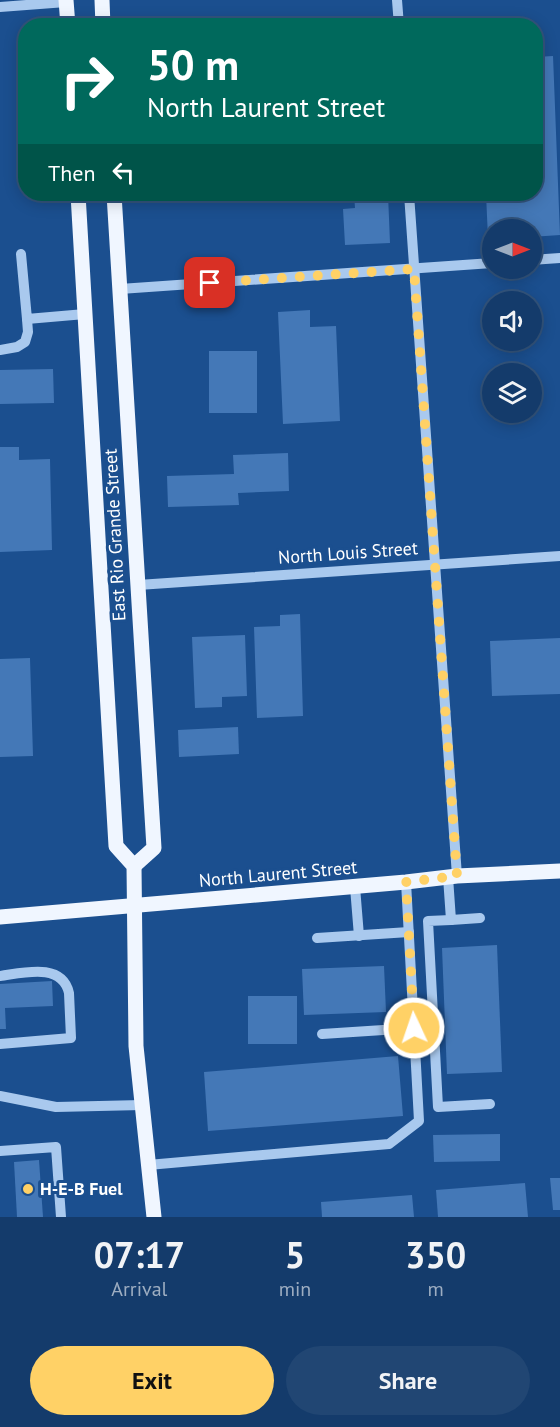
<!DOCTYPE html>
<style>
body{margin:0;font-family:"PT Sans",sans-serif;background:#214673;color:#f1f3f6;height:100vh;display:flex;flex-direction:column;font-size:22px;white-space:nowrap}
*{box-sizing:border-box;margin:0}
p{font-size:20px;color:#9dadc1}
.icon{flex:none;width:33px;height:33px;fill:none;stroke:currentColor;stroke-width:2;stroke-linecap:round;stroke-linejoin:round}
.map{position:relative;height:1217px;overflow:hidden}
.side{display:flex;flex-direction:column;background:#143b6b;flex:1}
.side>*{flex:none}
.hud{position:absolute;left:18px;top:18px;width:525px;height:183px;border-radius:24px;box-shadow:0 3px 15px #0003,0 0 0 2px #33557e;background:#00695c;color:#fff;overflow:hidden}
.needle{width:39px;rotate:90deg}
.fabs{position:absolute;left:482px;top:219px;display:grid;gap:12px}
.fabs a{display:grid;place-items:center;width:60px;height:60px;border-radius:50%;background:#143b6b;box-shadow:0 3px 15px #0003,0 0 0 2px #33557e;font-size:30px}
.pin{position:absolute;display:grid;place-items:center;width:51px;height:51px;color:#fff;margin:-26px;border-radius:12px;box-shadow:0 3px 9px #0006}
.me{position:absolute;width:66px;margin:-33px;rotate:357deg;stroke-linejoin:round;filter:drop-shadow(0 0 4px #0008)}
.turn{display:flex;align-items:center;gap:21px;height:126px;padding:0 30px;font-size:27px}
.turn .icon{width:78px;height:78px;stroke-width:2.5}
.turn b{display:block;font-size:42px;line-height:51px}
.then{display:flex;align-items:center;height:57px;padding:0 30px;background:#0003;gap:12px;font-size:22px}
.eta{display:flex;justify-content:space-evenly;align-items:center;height:102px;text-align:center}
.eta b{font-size:36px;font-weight:700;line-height:42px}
.primary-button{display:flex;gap:12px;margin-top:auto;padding:12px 30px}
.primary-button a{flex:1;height:69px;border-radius:36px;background:#ffd166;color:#111;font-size:24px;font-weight:700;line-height:69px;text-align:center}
.primary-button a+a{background:#214673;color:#f1f3f6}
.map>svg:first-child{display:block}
</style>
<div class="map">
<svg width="560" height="1217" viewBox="0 0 560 1217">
<rect width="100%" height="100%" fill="#1b4f8f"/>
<!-- building -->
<g fill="#4478b7">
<path d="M 553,56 L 560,235 L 531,237 L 531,230 L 492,230 L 492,238 L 488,238 L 486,194 L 536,194 L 536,57 Z"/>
<path d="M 354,194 L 388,194 L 390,243 L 345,245 L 343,209 L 355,208 Z"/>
<path d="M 310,310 L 310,327 L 336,326 L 340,421 L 283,424 L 278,312 Z"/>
<rect x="209" y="351" width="48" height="62"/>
<path d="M 53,369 L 54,403 L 0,404 L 0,370 Z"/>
<path d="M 0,447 L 19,447 L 19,460 L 50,459 L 52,550 L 0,552 Z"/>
<path d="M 288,453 L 289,491 L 238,493 L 239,505 L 168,507 L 167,476 L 234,474 L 233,455 Z"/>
<path d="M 300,614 L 303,716 L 257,718 L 254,627 L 280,626 L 280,615 Z"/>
<path d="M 245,635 L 247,696 L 222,697 L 222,707 L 195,708 L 192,637 Z"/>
<path d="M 560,638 L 560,694 L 492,696 L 490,641 Z"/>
<path d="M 30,658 L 33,756 L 0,757 L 0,659 Z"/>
<path d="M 238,727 L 239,754 L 179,757 L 178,730 Z"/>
<path d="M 497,945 L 502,1072 L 447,1074 L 442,948 Z"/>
<path d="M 384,966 L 386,1012 L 304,1015 L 302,969 Z"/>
<path d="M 52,981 L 53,1006 L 5,1008 L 6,1029 L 0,1029 L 0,984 Z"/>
<rect x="248" y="996" width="49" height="48"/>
<path d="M 398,1056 L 403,1116 L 208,1131 L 204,1072 Z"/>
<path d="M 500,1134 L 500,1161 L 434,1162 L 433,1135 Z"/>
<path d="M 39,1160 L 43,1217 L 17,1217 L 14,1162 Z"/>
<path d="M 550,1178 L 560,1178 L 560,1210 L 553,1210 Z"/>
<path d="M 525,1183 L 528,1217 L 438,1217 L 436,1190 Z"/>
<path d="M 412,1195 L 414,1217 L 322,1217 L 321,1202 Z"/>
</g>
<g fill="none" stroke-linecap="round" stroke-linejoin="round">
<!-- minor -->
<g stroke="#a9c9ee" stroke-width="10">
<path d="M 397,0 L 399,26"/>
<path d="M 0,7 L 66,2"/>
<path d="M 409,194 L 457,876"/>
<path d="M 21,254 L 27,319 L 85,314"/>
<path d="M 531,260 L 560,258"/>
<path d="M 120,289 L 492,263"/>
<path d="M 0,350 L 17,347 L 25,342 L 28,332 L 27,319"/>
<path d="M 138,585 L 560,556"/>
<path d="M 448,877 L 451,920 L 480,918"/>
<path d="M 355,887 L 359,936"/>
<path d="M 451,920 L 428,921 L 438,1107 L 490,1104"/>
<path d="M 317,938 L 409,932"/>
<path d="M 0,976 C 23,973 62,962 69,993 L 71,1038 L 0,1044"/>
<path d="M 322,1034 L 414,1028"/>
<path d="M 0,1096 L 56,1107 L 142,1105"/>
<path d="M 0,1151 L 56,1147 L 61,1217"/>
<path d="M 148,1165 L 389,1144 L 419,1121 L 406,882"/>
</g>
<!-- major -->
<g stroke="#f0f6ff" stroke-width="15">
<path d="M 66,0 L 68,26"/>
<path d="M 102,0 L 103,26"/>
<path d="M 78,194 L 116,846 L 134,866 L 136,1046 L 154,1217"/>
<path d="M 114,194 L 154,848 L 134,866"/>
<path d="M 0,917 L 406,882 L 457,876 L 560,871"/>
</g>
</g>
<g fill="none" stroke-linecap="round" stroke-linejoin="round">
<!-- route -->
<path stroke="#ffd166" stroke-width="10" stroke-dasharray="0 18" d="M 210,283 L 414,269 L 457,876 L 406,882 L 414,1028"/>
</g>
<!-- markers -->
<circle fill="#ffd166" stroke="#1b4f8f" stroke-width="2" cx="28" cy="1189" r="6"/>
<g text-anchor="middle" stroke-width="6" stroke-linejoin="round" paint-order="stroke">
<!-- street labels -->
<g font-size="18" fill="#fff" stroke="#1b4f8f">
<text transform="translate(115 535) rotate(-93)" y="6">East Rio Grande Street</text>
<text transform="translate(348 553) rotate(-4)" y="6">North Louis Street</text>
<text transform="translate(278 874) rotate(-5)" y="6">North Laurent Street</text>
</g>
<!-- poi labels -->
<g font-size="18" font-weight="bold" fill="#fff" stroke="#1b4f8f" text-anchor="start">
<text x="40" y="1195">H-E-B Fuel</text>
</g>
</g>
</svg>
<div class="fabs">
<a><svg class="needle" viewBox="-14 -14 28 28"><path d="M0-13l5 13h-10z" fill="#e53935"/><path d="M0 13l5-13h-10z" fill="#9dadc1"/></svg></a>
<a><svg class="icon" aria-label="sound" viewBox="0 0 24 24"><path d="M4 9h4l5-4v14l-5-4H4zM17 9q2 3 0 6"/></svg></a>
<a><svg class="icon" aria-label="layers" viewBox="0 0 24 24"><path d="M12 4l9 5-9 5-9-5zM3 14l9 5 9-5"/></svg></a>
</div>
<div class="pin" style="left:210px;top:283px;background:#d93025"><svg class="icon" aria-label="arrive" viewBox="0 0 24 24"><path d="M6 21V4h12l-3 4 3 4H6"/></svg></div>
<svg class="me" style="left:414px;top:1028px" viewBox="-20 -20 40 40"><circle r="17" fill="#ffd166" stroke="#fff" stroke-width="3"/><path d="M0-11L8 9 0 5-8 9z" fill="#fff"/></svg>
<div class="hud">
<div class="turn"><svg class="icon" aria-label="right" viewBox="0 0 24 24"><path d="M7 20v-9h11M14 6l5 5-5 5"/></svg><div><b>50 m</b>North Laurent Street</div></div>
<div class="then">Then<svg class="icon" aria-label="left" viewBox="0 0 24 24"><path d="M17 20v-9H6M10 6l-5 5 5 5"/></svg></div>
</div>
</div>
<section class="side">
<div class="eta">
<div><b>07:17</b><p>Arrival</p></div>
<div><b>5</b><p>min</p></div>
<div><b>350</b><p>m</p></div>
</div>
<div class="primary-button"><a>Exit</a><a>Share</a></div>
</section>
